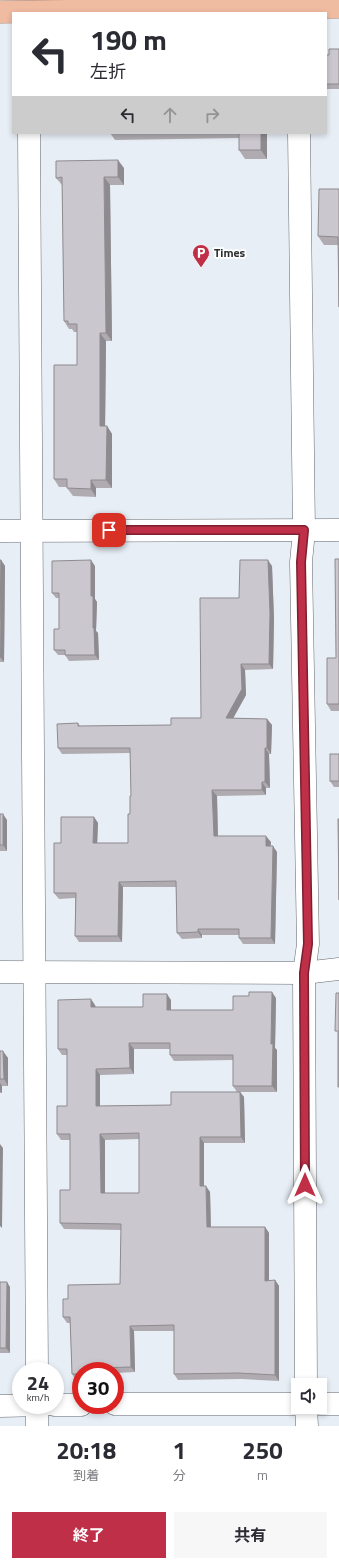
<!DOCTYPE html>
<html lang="ja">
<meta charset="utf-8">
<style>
body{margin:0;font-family:"Titillium Web","Noto Sans JP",sans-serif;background:#f7f7f7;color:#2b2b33;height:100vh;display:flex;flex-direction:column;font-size:15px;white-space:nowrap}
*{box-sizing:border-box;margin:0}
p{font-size:13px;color:#7c7c81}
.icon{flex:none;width:22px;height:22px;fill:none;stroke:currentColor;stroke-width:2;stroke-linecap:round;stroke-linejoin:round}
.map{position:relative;height:1426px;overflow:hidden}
.panel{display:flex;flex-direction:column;background:#fff;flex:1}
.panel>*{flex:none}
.banner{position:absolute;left:12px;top:12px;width:315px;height:122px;border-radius:0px;box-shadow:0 2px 6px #0003;background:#fff;color:#2b2b33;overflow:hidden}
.buttons{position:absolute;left:291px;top:1378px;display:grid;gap:8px}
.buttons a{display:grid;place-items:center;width:36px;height:36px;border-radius:0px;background:#fff;box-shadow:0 2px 6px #0003;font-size:20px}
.speed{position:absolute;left:12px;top:1362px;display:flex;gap:8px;font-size:20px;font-weight:700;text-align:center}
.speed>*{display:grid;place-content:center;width:52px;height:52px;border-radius:50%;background:#fff;box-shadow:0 2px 6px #0003;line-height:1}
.speed small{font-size:10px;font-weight:400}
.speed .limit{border:6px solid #d22;background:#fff;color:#111}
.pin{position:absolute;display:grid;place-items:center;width:34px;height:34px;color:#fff;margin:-17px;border-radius:8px;box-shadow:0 2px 6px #0006}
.me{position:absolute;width:44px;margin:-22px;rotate:0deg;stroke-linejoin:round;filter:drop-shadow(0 0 3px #0008)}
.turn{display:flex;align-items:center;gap:14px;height:84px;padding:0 12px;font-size:18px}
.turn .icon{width:52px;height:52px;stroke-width:2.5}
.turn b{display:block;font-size:28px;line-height:34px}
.lanes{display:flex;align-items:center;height:38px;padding:0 12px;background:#0003;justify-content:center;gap:20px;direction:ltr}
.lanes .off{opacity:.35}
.eta{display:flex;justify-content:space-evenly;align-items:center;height:68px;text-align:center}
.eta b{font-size:24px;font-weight:700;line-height:28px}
.cta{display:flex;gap:8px;margin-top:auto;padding:8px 12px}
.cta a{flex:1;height:46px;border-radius:0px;background:#bf2f48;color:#fff;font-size:16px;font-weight:700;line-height:46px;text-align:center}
.cta a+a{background:#f7f7f7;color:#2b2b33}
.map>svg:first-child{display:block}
</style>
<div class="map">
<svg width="339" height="1426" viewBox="0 0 339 1426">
<rect width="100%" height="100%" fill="#e8eef6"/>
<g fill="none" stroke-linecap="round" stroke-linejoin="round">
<defs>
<g id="street">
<path d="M 29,133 L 37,1371"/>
<path d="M 299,133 L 304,531 L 301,562 L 308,944 L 304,973 L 306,1385"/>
<path d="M 37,1405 L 37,1426"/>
<path d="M 306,1407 L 307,1426"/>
</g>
<g id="secondary">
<path d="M 0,531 L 339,530"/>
<path d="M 0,972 L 304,973 L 339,969"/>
<path d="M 115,1404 L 298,1404"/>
<path d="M 320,1404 L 339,1404"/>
<path d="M 55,1405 L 81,1405"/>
<path d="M 0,1406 L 45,1405"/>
</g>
<path id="highway" d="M 0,12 L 339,7"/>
</defs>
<!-- street casing -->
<use href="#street" stroke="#646970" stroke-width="23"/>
<!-- secondary casing -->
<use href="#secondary" stroke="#646970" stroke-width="23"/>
<!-- highway casing -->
<use href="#highway" stroke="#ab8b7a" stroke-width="23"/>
<!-- street -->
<use href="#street" stroke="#fff" stroke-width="22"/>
<!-- secondary -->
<use href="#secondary" stroke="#fff" stroke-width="22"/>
<!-- highway -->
<use href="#highway" stroke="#efbba1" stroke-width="22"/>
</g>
<!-- wall -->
<g fill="#afabb1" fill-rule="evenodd">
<path d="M 339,49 L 339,89 L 327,89 L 326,88 L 326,84 L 329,55 Z"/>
<path d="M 110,133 L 267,133 L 267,159 L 245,159 L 239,150 L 239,138 L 115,140 Z"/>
<path d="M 124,168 L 124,185 L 110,185 L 112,341 L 106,341 L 105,426 L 107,426 L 112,434 L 112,488 L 96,488 L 96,497 L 73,496 L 67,488 L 67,487 L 59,487 L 54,479 L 77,365 L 77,332 L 74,332 L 72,329 L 69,329 L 64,321 L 62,185 L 56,178 Z"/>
<path d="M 339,189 L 339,245 L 324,245 L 318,236 Z"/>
<path d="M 339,559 L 339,711 L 331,711 L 327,704 L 336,658 Z"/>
<path d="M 0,560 L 1,560 L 5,566 L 4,662 L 0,662 Z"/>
<path d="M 95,566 L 95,599 L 97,602 L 96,631 L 98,633 L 99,660 L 69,661 L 65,655 L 58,655 L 54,650 L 59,629 L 59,598 L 56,598 L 52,593 Z"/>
<path d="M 272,566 L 274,619 L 273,669 L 245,670 L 246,695 L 233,718 L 267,719 L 272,725 L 271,754 L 269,754 L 270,788 L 266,788 L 266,795 L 217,796 L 218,836 L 271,842 L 270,846 L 277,852 L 275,944 L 243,944 L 239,938 L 239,935 L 202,935 L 202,938 L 182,939 L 177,933 L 176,887 L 123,887 L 122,942 L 79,942 L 75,936 L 75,898 L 59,899 L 54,893 L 61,843 L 94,817 L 98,823 L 97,843 L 128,843 L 131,796 L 130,753 L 62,754 L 58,748 L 78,723 L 80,726 L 171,725 L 201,718 L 239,598 Z"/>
<path d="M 339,754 L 339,787 L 334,787 L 330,781 Z"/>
<path d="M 0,814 L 7,820 L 7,851 L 0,851 Z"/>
<path d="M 276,998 L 275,1048 L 277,1050 L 277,1092 L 240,1092 L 244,1097 L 245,1143 L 204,1143 L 204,1186 L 210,1192 L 211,1227 L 265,1227 L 269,1233 L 269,1281 L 275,1280 L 279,1286 L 279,1381 L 242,1379 L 178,1380 L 174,1374 L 174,1331 L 134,1331 L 135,1372 L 115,1373 L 115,1371 L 81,1371 L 81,1380 L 76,1380 L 72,1374 L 70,1323 L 67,1323 L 63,1317 L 68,1299 L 120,1284 L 121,1230 L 64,1229 L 60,1223 L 70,1190 L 70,1140 L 61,1140 L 57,1134 L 67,1106 L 67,1055 L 62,1055 L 58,1049 L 95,1005 L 96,1007 L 143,1007 L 171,1000 L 171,1010 L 233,1010 ZM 134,1049 L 170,1049 L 170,1055 L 174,1061 L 233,1060 L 233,1086 L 237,1092 L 171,1105 L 100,1106 L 100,1075 L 134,1074 ZM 139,1139 L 139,1193 L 105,1193 L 105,1140 Z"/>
<path d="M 0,1051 L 8,1058 L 8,1086 L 2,1086 L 2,1093 L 0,1093 Z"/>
<path d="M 0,1282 L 10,1287 L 10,1353 L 0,1353 Z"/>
</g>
<!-- shaded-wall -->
<g fill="#8e8b90">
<path d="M 261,133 L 267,133 L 267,159 L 261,150 Z"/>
<path d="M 118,160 L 124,168 L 124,185 L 118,177 Z"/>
<path d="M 104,177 L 110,185 L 112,341 L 106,333 Z"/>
<path d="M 100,333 L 106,341 L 105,434 L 100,426 Z"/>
<path d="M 107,426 L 112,434 L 112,488 L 106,480 Z"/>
<path d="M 91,480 L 96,488 L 96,497 L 91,489 Z"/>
<path d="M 1,560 L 5,566 L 4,662 L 0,657 Z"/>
<path d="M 91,560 L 95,566 L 95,599 L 97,602 L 96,631 L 98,633 L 99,660 L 95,655 L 93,628 L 91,596 Z"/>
<path d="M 268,560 L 272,566 L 274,619 L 273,669 L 269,664 Z"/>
<path d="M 241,664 L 245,670 L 246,695 L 230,724 L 226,718 Z"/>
<path d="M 267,719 L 272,725 L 271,754 L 267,748 Z"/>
<path d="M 265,748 L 269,754 L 270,788 L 265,782 Z"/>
<path d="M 262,782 L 266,788 L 266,795 L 262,790 Z"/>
<path d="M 212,790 L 217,796 L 218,842 L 214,836 Z"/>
<path d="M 3,814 L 7,820 L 7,851 L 3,845 Z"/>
<path d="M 94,817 L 98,823 L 97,849 L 93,843 Z"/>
<path d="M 266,836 L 271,842 L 270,852 L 266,846 Z"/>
<path d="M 273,846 L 277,852 L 275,944 L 271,938 Z"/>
<path d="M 119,882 L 123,887 L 122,942 L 118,936 Z"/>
<path d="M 198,929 L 202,935 L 202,938 L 198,932 Z"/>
<path d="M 272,992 L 276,998 L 275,1048 L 277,1050 L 277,1092 L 272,1086 L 271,1044 Z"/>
<path d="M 167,994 L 171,1000 L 171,1016 L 167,1010 Z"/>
<path d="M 91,999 L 95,1005 L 96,1013 L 91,1007 Z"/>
<path d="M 129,1043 L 134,1049 L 134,1074 L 130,1068 Z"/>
<path d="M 3,1051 L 8,1058 L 8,1086 L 4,1079 Z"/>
<path d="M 96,1069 L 100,1075 L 100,1112 L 96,1106 Z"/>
<path d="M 0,1083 L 2,1086 L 2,1093 L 0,1091 Z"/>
<path d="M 240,1092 L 244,1097 L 245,1143 L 241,1137 Z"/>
<path d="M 100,1134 L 105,1140 L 105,1199 L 101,1193 Z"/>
<path d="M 200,1137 L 204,1143 L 204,1192 L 200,1186 Z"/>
<path d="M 0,1144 L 3,1148 L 2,1228 L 0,1226 Z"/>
<path d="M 206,1186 L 210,1192 L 211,1233 L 207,1227 Z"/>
<path d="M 265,1227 L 269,1233 L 269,1286 L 265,1281 Z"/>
<path d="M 275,1280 L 279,1286 L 279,1381 L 275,1375 Z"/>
<path d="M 7,1282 L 10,1287 L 10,1353 L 6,1348 Z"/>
<path d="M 130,1326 L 134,1331 L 135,1372 L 131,1367 Z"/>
</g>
<!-- building -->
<g fill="#cbc7ce" stroke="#8e8b90" fill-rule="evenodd">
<path d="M 329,49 L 339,49 L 339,84 L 326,84 L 326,55 L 329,55 Z"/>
<rect x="239" y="133" width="22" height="17"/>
<path d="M 118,160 L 118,177 L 104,177 L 106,333 L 100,333 L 100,426 L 107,426 L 106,480 L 91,480 L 91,489 L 67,488 L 67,479 L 54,479 L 54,365 L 77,365 L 77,324 L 68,324 L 68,321 L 64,321 L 62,177 L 56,178 L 56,161 Z"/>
<path d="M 319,189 L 339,189 L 339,307 L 338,237 L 318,236 Z"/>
<path d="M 335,559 L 339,559 L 339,704 L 327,704 L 327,658 L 336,658 Z"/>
<path d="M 0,560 L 1,560 L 0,619 Z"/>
<path d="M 91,560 L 91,596 L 93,596 L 93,628 L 94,628 L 95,655 L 65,655 L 65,650 L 54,650 L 54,629 L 59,629 L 59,593 L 52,593 L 52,561 Z"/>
<path d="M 240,560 L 268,560 L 270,613 L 269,664 L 241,664 L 242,689 L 226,718 L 267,719 L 267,748 L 265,748 L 265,782 L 262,782 L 262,790 L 212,790 L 214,836 L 266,836 L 266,846 L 273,846 L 271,938 L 239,938 L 239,929 L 198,929 L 198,932 L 177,933 L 176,881 L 119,882 L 118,936 L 75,936 L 76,893 L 54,893 L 54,843 L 61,843 L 61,817 L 94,817 L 93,843 L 128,843 L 128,814 L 130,814 L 130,796 L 131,796 L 130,748 L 58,748 L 57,724 L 78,723 L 78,726 L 171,725 L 171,718 L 201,718 L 200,598 L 239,598 Z"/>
<rect x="330" y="754" width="9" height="27"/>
<rect x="0" y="814" width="3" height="31"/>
<path d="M 338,819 L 339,819 L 339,900 Z"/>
<path d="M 249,992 L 272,992 L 271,1044 L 273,1044 L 272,1086 L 233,1086 L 233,1055 L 170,1055 L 170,1043 L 129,1043 L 130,1068 L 96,1069 L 96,1106 L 171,1105 L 171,1092 L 240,1092 L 241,1137 L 200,1137 L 200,1186 L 206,1186 L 207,1227 L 265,1227 L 265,1281 L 275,1280 L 275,1375 L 238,1373 L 174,1374 L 174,1325 L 130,1326 L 131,1367 L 96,1368 L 96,1369 L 93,1369 L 93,1371 L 81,1371 L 81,1374 L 72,1374 L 70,1317 L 63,1317 L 63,1299 L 68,1299 L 68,1285 L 120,1284 L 121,1224 L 60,1223 L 60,1190 L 70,1190 L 70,1134 L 57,1134 L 57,1106 L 67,1106 L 67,1049 L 58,1049 L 58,1000 L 91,999 L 91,1007 L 143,1007 L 143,994 L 167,994 L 167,1010 L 233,1010 L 233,996 L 249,996 ZM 139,1133 L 139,1193 L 101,1193 L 100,1134 Z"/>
<path d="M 336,993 L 339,993 L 339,1087 L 338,1087 L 338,1031 L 335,1031 Z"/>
<path d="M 0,1051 L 3,1051 L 4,1079 L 0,1079 Z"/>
<path d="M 0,1282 L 7,1282 L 6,1348 L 0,1348 Z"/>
</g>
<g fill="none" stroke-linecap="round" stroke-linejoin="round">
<defs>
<path id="route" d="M 109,530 L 304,530 L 301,562 L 308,944 L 304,973 L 305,1185"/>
</defs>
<!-- route casing -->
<use href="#route" stroke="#7c1f2f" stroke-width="10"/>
<!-- route -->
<use href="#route" stroke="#bf2f48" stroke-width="7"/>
</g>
<!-- icons -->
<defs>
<symbol id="parking-pin" viewBox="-11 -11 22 30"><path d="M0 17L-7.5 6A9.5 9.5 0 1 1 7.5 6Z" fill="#bf2f48" stroke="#fff"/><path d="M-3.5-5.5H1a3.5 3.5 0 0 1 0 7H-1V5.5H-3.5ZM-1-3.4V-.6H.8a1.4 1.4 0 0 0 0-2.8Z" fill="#fff"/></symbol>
</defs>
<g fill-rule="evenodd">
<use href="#parking-pin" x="191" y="243" width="20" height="27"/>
</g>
<g text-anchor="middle" stroke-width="3.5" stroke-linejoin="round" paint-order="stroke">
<!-- poi labels -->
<g font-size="12" font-weight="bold" fill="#2e3133" stroke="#fff" text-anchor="start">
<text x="214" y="257">Times</text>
</g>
</g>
</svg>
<div class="buttons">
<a><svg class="icon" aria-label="sound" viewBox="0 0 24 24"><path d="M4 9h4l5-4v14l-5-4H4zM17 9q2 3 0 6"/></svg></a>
</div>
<div class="speed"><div>24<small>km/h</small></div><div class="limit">30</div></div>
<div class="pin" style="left:109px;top:530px;background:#d93025"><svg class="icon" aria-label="arrive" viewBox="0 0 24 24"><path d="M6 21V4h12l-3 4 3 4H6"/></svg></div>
<svg class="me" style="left:305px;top:1185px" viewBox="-20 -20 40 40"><path d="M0-17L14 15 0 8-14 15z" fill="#bf2f48" stroke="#fff" stroke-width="4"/></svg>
<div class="banner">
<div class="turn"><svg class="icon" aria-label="left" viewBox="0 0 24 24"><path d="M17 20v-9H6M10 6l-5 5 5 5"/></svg><div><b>190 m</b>左折</div></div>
<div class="lanes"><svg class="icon" aria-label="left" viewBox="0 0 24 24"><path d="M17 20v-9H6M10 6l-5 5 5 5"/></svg><svg class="icon off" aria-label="ahead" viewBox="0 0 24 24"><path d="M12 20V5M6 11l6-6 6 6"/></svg><svg class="icon off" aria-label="right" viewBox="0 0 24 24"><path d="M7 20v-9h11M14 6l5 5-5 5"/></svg></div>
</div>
</div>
<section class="panel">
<div class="eta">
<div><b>20:18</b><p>到着</p></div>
<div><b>1</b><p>分</p></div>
<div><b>250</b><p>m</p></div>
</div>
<div class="cta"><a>終了</a><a>共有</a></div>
</section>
